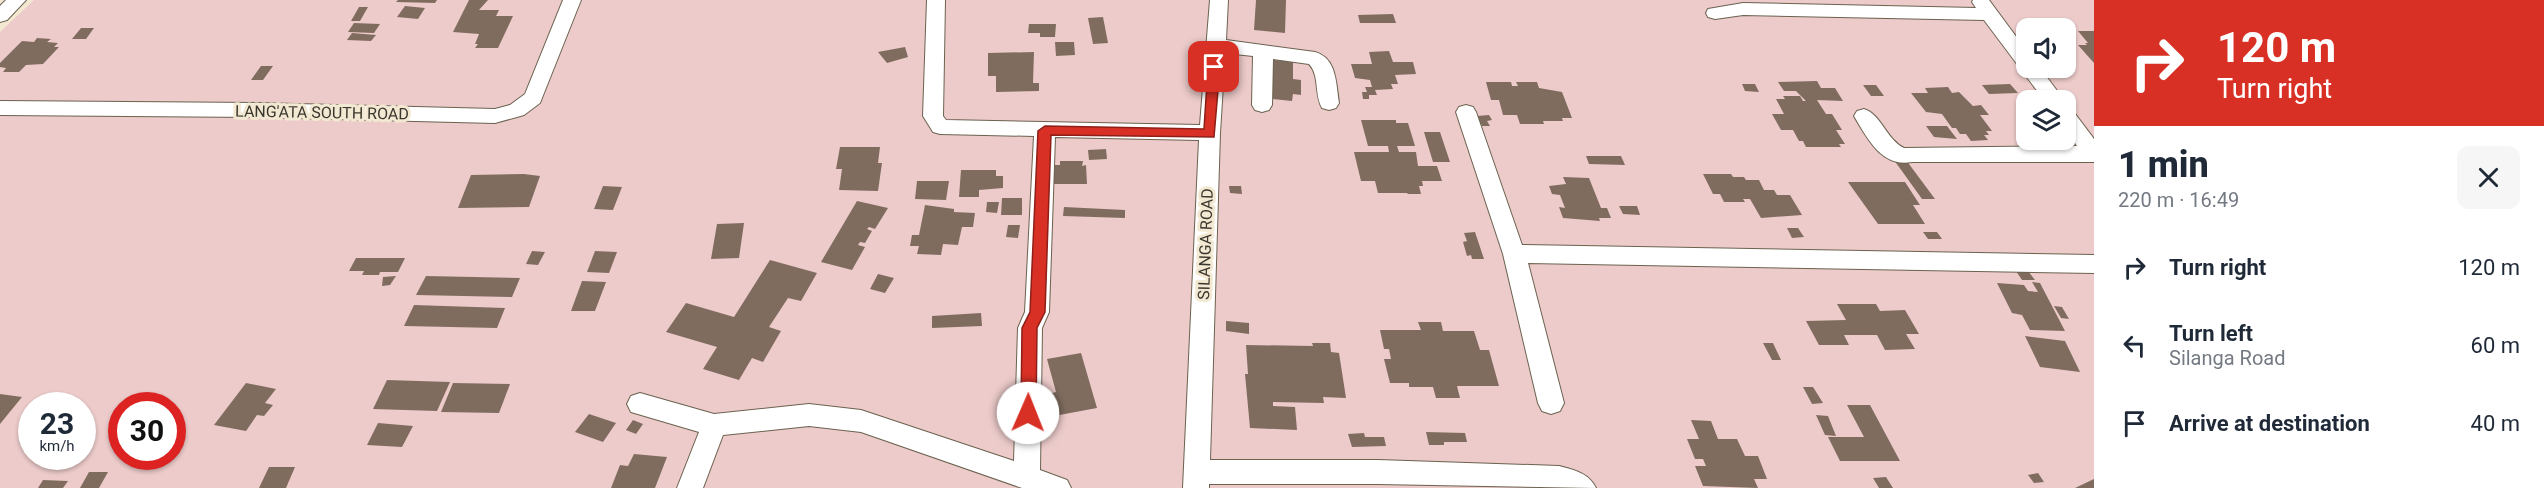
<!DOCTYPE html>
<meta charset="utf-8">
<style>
body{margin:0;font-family:Roboto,sans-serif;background:#f6f6f7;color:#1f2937;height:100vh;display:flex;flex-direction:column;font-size:22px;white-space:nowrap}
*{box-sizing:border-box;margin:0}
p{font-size:20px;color:#747a83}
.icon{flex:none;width:33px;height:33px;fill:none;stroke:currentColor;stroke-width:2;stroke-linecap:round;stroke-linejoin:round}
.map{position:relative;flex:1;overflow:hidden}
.details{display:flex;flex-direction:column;background:#fff;width:450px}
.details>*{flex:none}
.top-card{background:#d93025;color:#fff;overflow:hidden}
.fabs{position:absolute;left:2016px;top:18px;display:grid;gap:12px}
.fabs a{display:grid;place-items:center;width:60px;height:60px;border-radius:12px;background:#fff;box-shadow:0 2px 4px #0004;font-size:30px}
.speed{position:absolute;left:18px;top:392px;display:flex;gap:12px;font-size:30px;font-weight:700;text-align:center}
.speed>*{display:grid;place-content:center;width:78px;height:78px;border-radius:50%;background:#fff;box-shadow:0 2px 4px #0004;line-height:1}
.speed small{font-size:15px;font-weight:400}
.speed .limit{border:9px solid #d22;background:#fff;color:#111}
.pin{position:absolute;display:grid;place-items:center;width:51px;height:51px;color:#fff;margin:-26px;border-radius:12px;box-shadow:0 3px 9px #0006}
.me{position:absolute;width:66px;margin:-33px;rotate:1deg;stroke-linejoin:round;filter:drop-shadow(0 0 4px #0008)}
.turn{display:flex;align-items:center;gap:21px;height:126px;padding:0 24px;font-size:27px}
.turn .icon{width:78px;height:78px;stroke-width:2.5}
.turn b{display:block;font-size:42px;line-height:51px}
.round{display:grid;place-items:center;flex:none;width:63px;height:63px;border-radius:12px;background:#f6f6f7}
.overview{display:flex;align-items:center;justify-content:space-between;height:102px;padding:0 24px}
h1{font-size:36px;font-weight:800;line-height:45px}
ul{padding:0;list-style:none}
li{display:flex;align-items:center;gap:18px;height:78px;padding:0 24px}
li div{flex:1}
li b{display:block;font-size:22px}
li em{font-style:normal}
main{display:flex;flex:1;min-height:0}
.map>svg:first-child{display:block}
</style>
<main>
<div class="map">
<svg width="2094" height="488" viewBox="0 0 2094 488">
<rect width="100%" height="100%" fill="#f3e9d2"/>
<!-- green -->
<path fill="#eccbca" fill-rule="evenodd" d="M 34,0 L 2094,0 L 2094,488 L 0,488 L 0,32 ZM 2026,28 L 2066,28 L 2066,68 L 2026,68 ZM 2026,100 L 2066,100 L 2066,140 L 2026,140 ZM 32,405 L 82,405 L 82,456 L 32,456 ZM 122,405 L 172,405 L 172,456 L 122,456 Z"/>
<!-- building -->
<g fill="#806c5f">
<path d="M 398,0 L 437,0 L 435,3 L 396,2 Z"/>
<path d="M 469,0 L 488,0 L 479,10 L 499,10 L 496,16 L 513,16 L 498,48 L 475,48 L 478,44 L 475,44 L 479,34 L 453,32 Z"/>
<path d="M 1256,0 L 1286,0 L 1285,33 L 1254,30 Z"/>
<path d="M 405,6 L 425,8 L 418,19 L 397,17 Z"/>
<path d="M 359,7 L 368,7 L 360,21 L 351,21 Z"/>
<path d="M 1393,14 L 1396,23 L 1360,23 L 1358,15 Z"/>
<path d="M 1103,17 L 1108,43 L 1093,44 L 1088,18 Z"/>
<path d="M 354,23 L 380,24 L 374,33 L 348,32 Z"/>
<path d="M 1029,24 L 1056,24 L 1055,37 L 1040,37 L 1040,33 L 1028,33 Z"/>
<path d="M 81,28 L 94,28 L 86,39 L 72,39 Z"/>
<path d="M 2078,31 L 2094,31 L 2094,63 L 2078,45 L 2087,45 L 2085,43 L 2088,43 Z"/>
<path d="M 352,33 L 376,35 L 371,41 L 347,40 Z"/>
<path d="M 37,38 L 51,39 L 47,42 L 58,43 L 54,47 L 59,47 L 43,64 L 26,65 L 19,72 L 3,72 L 6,68 L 0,67 L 0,63 L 22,41 L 34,42 Z"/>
<path d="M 1055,42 L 1074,42 L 1075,55 L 1056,56 Z"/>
<path d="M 905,47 L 908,57 L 887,63 L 878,52 Z"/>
<path d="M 1389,51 L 1393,62 L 1413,62 L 1416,74 L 1395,75 L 1398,84 L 1391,84 L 1393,89 L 1375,90 L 1377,95 L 1369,95 L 1369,99 L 1363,99 L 1362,92 L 1367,92 L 1365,87 L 1372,87 L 1370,80 L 1355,78 L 1351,64 L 1372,64 L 1369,52 Z"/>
<path d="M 1034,52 L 1033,83 L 1039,83 L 1039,91 L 996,92 L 996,76 L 988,76 L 988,53 Z"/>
<path d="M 1265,59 L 1293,62 L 1293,79 L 1301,80 L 1301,95 L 1293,94 L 1292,101 L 1263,98 Z"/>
<path d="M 261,66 L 273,66 L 263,80 L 251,80 Z"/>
<path d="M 1817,81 L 1821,88 L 1835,88 L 1843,101 L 1817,100 L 1826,114 L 1832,114 L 1842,130 L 1836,130 L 1845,144 L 1839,144 L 1841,147 L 1806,147 L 1803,141 L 1799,141 L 1793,130 L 1781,130 L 1772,114 L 1784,114 L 1776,99 L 1785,99 L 1783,96 L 1800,96 L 1803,101 L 1806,101 L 1796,91 L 1784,91 L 1778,82 Z"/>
<path d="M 1486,82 L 1511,82 L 1512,86 L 1518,86 L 1516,82 L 1537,82 L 1539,88 L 1562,92 L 1572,118 L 1562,118 L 1563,121 L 1543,121 L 1544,124 L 1520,124 L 1517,115 L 1503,115 L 1499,100 L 1491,100 Z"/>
<path d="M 1742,84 L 1755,84 L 1759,92 L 1745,91 Z"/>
<path d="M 2010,84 L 2018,93 L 1989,94 L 1982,85 Z"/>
<path d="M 1863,85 L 1876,85 L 1884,96 L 1871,96 Z"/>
<path d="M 1948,87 L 1952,93 L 1959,92 L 1973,106 L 1981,105 L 1989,115 L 1980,115 L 1992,131 L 1986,131 L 1989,135 L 1984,135 L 1988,140 L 1971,141 L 1966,134 L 1960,134 L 1956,128 L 1952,128 L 1942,114 L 1926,112 L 1911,93 L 1928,93 L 1925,88 Z"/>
<path d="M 1489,115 L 1492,120 L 1487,121 L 1490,126 L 1482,126 L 1477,116 Z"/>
<path d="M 1361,120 L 1396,120 L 1396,123 L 1408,123 L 1415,146 L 1397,146 L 1399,152 L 1416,152 L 1418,166 L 1437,166 L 1442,181 L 1422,181 L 1423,186 L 1419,186 L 1421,194 L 1408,194 L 1407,193 L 1378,193 L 1375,181 L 1361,181 L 1354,152 L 1389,152 L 1388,146 L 1368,146 Z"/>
<path d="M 1926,126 L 1947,126 L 1957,139 L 1934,137 Z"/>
<path d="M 1424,132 L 1440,132 L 1450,162 L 1433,162 Z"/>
<path d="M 840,147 L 880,147 L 878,163 L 882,163 L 878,191 L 839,190 L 842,169 L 836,169 Z"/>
<path d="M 1106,149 L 1107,159 L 1089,160 L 1088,150 Z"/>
<path d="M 1586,156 L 1621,156 L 1625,165 L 1589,164 Z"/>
<path d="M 1894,160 L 1906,160 L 1935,199 L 1922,199 Z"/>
<path d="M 1060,161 L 1083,161 L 1082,166 L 1086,165 L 1087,184 L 1054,184 L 1054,165 L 1060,165 Z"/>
<path d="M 961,170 L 996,170 L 996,176 L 1003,176 L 1003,188 L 979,190 L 979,197 L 959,197 Z"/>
<path d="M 524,174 L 540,176 L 529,207 L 458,208 L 471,175 Z"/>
<path d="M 1703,174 L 1731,174 L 1733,177 L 1744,177 L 1746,180 L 1759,180 L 1764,190 L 1774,190 L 1777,195 L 1790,195 L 1802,215 L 1761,218 L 1750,199 L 1743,199 L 1745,202 L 1724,202 L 1720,194 L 1713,194 Z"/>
<path d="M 1563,177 L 1589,178 L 1601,208 L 1607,208 L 1611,218 L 1599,218 L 1600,221 L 1563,218 L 1559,207 L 1565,208 L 1560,195 L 1552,194 L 1549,186 L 1566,184 Z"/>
<path d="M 917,181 L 949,181 L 946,200 L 915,199 Z"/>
<path d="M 1848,182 L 1905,182 L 1920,205 L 1913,205 L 1925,224 L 1878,224 Z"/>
<path d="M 603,186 L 622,187 L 613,210 L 594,209 Z"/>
<path d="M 1229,186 L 1241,186 L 1242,194 L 1230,193 Z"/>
<path d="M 1002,198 L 1022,198 L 1022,215 L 1001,215 Z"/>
<path d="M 857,201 L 888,208 L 875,229 L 869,227 L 867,229 L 872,231 L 865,243 L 860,242 L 858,245 L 865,247 L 852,270 L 821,262 Z"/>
<path d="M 987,202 L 999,202 L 997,213 L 986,212 Z"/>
<path d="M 925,205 L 954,209 L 954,212 L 975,213 L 973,227 L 962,227 L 958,245 L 943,244 L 941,255 L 917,254 L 919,246 L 910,246 L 912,235 L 919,235 Z"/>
<path d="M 1619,206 L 1637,206 L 1640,215 L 1623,214 Z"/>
<path d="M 1064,207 L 1125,210 L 1125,218 L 1063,216 Z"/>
<path d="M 744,223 L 739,258 L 711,259 L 717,224 Z"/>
<path d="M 1008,225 L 1020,225 L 1018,238 L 1006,237 Z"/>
<path d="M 1787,228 L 1798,228 L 1804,237 L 1792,238 Z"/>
<path d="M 1475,232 L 1484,259 L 1472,259 L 1471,255 L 1467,256 L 1463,242 L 1467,241 L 1464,233 Z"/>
<path d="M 1923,232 L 1937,232 L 1942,239 L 1928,239 Z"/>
<path d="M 532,251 L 545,252 L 538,265 L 526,264 Z"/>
<path d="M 595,251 L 617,252 L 609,273 L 587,272 Z"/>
<path d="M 356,258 L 405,258 L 398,272 L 380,272 L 379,275 L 362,275 L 364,271 L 349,271 Z"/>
<path d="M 770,260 L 817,273 L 801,301 L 788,298 L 769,327 L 781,331 L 763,362 L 752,358 L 739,380 L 703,369 L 717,347 L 666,332 L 686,303 L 734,317 Z"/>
<path d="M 2016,271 L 2028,271 L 2035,280 L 2022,280 Z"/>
<path d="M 878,274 L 894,278 L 885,293 L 870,289 Z"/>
<path d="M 396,276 L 390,285 L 382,286 L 383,277 Z"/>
<path d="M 426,276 L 520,278 L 512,297 L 416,295 Z"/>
<path d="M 582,281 L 606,282 L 595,311 L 571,311 Z"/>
<path d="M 2032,282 L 2040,283 L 2065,331 L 2030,330 L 2022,315 L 2012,313 L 1997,283 L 2024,285 L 2028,291 L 2038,292 Z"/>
<path d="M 1837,304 L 1876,304 L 1880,311 L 1905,310 L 1919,334 L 1906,334 L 1915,349 L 1885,350 L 1877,335 L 1844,335 L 1849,345 L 1819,345 L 1806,321 L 1846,320 Z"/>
<path d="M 414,305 L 505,308 L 497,328 L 404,326 Z"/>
<path d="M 2054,306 L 2062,307 L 2069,319 L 2061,318 Z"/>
<path d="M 981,313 L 982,326 L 932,328 L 932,316 Z"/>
<path d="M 1226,321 L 1249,323 L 1249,334 L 1226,331 Z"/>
<path d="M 1418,322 L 1441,322 L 1443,331 L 1474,331 L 1480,350 L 1489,350 L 1499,386 L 1457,386 L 1460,398 L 1436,398 L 1433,387 L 1409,387 L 1409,383 L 1390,383 L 1384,359 L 1391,359 L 1389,349 L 1384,349 L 1380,330 L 1421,330 Z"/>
<path d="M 2025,336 L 2065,341 L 2080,372 L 2040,367 Z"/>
<path d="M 1312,343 L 1330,343 L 1331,352 L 1339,353 L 1346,398 L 1323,397 L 1324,403 L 1273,402 L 1273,406 L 1295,407 L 1297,430 L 1250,428 L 1245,374 L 1248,374 L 1246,345 L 1313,346 Z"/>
<path d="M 1763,343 L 1773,343 L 1781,360 L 1772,360 Z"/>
<path d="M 1081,353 L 1097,408 L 1054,416 L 1048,394 L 1056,392 L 1047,359 Z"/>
<path d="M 387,380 L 450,382 L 437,411 L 373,409 Z"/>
<path d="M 246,383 L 276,389 L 265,403 L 273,405 L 264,416 L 257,415 L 246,431 L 214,425 Z"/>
<path d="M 453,383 L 510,384 L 499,413 L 441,412 Z"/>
<path d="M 1803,387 L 1813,387 L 1823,403 L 1812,404 Z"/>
<path d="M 0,394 L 22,397 L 0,424 Z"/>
<path d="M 1847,405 L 1870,405 L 1900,461 L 1840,461 L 1828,437 L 1864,437 Z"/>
<path d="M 1014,406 L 1015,424 L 1000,426 L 998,408 Z"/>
<path d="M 589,414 L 616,423 L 603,442 L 575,432 Z"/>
<path d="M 1816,415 L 1828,416 L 1836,436 L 1825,435 Z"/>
<path d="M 633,420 L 643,424 L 636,434 L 626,430 Z"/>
<path d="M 1691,420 L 1711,421 L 1718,439 L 1737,439 L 1745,456 L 1758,456 L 1767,479 L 1754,479 L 1758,488 L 1703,486 L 1695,466 L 1706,466 L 1703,459 L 1695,459 L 1687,439 L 1699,439 Z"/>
<path d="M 378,423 L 413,426 L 402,447 L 367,445 Z"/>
<path d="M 1426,432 L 1465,433 L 1467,442 L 1444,442 L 1444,445 L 1429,445 Z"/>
<path d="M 1364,433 L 1365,437 L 1384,437 L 1386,446 L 1352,447 L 1348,434 Z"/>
<path d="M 634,454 L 667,457 L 655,488 L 611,488 L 620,465 L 628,466 Z"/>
<path d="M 269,467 L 295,467 L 286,488 L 259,488 Z"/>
<path d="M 89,472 L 108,472 L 99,488 L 80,488 Z"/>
<path d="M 2038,473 L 2044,482 L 2034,483 L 2028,475 Z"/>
<path d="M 1886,477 L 1893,488 L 1879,488 L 1873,478 Z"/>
<path d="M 2094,479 L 2094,488 L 2075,488 Z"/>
<path d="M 43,480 L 68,481 L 63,488 L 38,488 Z"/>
</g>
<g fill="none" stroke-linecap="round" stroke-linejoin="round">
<defs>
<g id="minor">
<path d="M 6,0 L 26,0 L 7,20 L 0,22 L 0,6 Z"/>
<path d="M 563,0 L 581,0 L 540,103 L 524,115 L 495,123 L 256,117 L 0,115 L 0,101 L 256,103 L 495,109 L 510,105 L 525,94 Z"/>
<path d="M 927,0 L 945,0 L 943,116 L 946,120 L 1200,125 L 1210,0 L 1228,0 L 1226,40 L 1315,52 C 1337,58 1336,84 1339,103 L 1336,108 L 1329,110 L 1322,108 C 1314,94 1320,76 1309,64 L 1273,59 L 1272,105 L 1269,110 L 1262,112 L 1255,110 L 1252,105 L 1253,56 L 1225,53 L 1220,133 L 1210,460 L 1378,460 L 1559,466 C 1574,470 1589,473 1596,488 L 1378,484 L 1209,484 L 1209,488 L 1183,488 L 1199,140 L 1055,137 L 1049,312 L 1042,328 L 1040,470 L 1067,480 L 1071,488 L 1022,488 L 861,432 L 809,426 L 723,435 L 703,488 L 677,488 L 699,432 L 631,412 L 627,404 L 631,396 L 640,393 L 714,414 L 809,404 L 861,410 L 1014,461 L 1018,328 L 1025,312 L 1034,136 L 940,134 L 933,132 L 923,116 Z"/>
<path d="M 1973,0 L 1989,0 L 2026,50 L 2026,68 L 2040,68 L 2064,100 L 2044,100 L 1984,20 L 1743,15 L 1715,19 L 1708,17 L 1706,13 L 1708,9 L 1743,3 L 1976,8 L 1972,2 Z"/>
<path d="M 1466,105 L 1473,107 L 1476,112 L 1522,245 L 2094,255 L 2094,273 L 1528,263 L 1564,403 L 1560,411 L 1551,414 L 1542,411 L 1538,403 L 1503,254 L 1456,112 L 1459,107 Z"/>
<path d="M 1864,109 C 1881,114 1886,139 1904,148 L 2077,146 L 2066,130 L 2066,109 L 2073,111 L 2094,139 L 2094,162 L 1912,162 C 1882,168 1867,138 1854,116 L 1857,111 Z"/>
</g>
</defs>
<!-- minor casing -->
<use href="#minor" stroke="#6b624f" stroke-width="2"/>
<!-- minor -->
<use href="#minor" fill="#fff" fill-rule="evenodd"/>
</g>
<!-- route -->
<path fill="#d93025" stroke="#8d1f18" stroke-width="1.5" d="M 1214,63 L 1220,67 L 1214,137 L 1051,135 L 1045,312 L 1037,328 L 1036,413 L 1034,418 L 1028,420 L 1023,418 L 1021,413 L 1022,328 L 1030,312 L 1038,131 L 1045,126 L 1204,129 L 1208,67 Z"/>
<g text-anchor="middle" stroke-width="6" stroke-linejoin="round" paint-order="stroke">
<!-- street labels -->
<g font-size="16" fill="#3b372e" stroke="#f3e9d2">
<text transform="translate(322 112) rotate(1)" y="6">LANG'ATA SOUTH ROAD</text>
<text transform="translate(1205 244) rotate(-88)" y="6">SILANGA ROAD</text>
</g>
</g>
</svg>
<div class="fabs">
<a><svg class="icon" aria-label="sound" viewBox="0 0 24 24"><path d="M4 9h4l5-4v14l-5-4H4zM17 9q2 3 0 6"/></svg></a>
<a><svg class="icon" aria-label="layers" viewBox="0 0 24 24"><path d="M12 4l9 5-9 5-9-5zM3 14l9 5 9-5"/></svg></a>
</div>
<div class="speed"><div>23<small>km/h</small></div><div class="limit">30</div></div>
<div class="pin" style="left:1214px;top:67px;background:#d93025"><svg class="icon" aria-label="arrive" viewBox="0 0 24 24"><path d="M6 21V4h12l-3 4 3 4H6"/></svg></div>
<svg class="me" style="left:1028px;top:413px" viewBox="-20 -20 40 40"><circle r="19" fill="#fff"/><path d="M0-13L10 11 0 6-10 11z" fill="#d93025"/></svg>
</div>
<section class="details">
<div class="top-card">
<div class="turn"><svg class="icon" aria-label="right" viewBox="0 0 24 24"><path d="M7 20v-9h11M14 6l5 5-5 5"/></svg><div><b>120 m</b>Turn right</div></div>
</div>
<div class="overview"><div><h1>1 min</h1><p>220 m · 16:49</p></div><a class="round"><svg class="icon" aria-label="close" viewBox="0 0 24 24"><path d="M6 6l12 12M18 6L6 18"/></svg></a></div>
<ul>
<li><svg class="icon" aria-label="right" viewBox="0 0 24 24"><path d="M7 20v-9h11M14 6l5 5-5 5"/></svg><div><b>Turn right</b></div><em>120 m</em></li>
<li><svg class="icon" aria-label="left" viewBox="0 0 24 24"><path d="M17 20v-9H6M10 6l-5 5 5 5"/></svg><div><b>Turn left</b><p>Silanga Road</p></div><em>60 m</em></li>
<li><svg class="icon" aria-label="arrive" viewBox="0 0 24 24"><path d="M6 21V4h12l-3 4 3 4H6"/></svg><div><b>Arrive at destination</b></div><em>40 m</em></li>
</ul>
</section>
</main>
